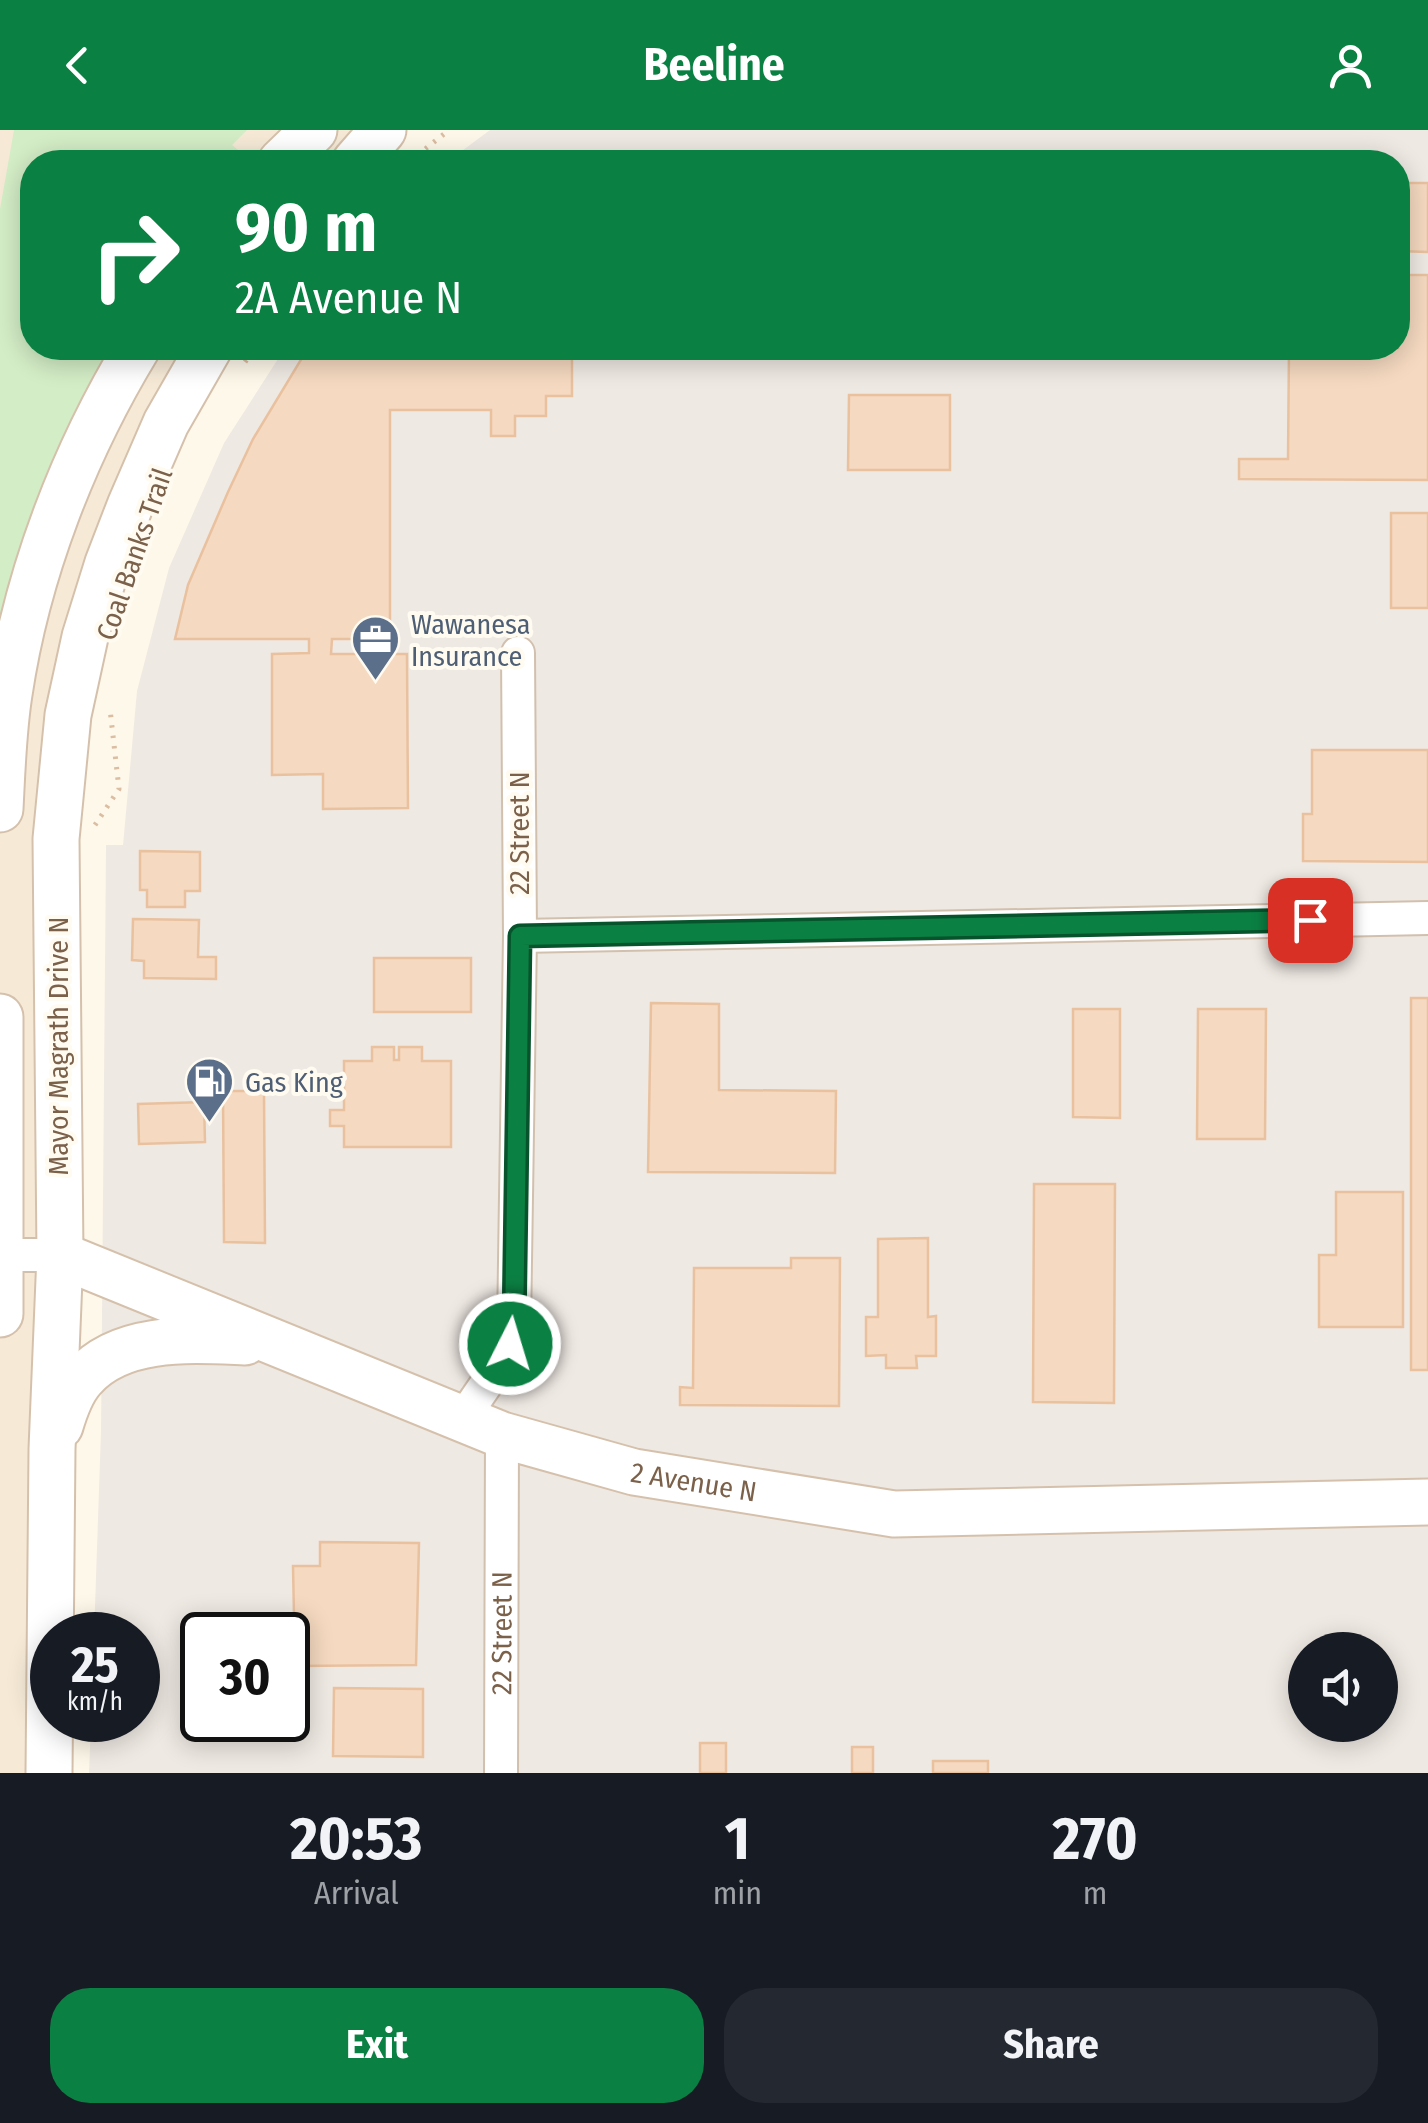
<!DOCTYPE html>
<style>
body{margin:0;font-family:"Fira Sans Condensed",sans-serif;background:#242831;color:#f1f3f6;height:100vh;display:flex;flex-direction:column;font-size:38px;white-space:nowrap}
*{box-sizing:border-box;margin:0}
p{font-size:32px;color:#9ea1a6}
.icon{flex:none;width:55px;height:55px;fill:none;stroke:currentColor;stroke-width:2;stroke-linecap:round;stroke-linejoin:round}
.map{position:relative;height:1643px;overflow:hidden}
.details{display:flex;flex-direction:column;background:#171b24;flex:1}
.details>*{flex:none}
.guide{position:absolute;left:20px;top:20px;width:1390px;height:210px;border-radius:40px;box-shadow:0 5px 25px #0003;background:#0b8043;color:#fff;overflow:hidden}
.tools{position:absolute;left:1288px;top:1502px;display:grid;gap:20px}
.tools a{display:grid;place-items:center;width:110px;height:110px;border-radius:50%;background:#171b24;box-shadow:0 5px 25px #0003;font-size:50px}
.speed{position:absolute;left:30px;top:1482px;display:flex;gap:20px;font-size:50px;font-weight:700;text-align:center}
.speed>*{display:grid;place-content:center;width:130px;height:130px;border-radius:50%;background:#171b24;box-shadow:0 5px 25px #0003;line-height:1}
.speed small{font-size:25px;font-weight:400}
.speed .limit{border:5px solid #111;border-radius:15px;background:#fff;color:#111}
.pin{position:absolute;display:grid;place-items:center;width:85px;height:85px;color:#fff;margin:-42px;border-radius:20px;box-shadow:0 5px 15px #0006}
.me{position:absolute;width:110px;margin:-55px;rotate:5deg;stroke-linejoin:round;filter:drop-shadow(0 0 8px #0008)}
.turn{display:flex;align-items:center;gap:35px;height:210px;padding:0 50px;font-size:45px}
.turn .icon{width:130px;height:130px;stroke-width:2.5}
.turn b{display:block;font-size:70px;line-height:85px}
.eta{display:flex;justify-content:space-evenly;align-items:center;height:170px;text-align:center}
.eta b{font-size:60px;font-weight:700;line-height:70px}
.button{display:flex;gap:20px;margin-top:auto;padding:20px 50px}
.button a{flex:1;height:115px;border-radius:40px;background:#0b8043;color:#fff;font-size:40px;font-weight:700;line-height:115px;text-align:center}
.button a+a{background:#242831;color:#f1f3f6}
header{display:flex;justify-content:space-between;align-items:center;height:130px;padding:0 50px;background:#0b8043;color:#fff;font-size:45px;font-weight:700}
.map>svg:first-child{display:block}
</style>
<header><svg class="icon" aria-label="back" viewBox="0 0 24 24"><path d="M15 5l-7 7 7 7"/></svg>Beeline<svg class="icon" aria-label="person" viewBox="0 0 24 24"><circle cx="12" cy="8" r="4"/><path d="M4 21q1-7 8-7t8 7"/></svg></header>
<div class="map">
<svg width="1428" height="1643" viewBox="0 0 1428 1643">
<rect width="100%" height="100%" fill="#fef8ea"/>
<!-- residential -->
<path fill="#f6ead7" d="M 0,0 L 383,0 L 355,32 L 32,32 L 32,218 L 209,218 L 68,585 L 50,1643 L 0,1643 Z"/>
<!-- industrial -->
<path fill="#efe9e3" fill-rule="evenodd" d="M 490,0 L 1428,0 L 1428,1643 L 89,1643 L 91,1590 L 138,1590 L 138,1505 L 94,1505 L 101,1301 L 106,715 L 123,715 L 137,561 L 169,438 L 224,313 L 285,218 L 1398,218 L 1398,32 L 447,32 ZM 202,1505 L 288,1505 L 288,1590 L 202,1590 ZM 1305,1520 L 1380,1520 L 1380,1595 L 1305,1595 Z"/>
<!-- green -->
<path fill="#d3edc6" d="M 14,0 L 247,0 L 232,15 L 253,32 L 32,32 L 32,218 L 111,218 L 67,300 L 47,349 L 0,501 L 0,79 Z"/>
<!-- building -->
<g fill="#f5d9c0" stroke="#e9c19f" stroke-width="2.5">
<path d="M 1398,53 L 1428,53 L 1428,122 L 1398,121 Z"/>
<path d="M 1398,145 L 1428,145 L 1428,350 L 1239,349 L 1239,329 L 1288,329 L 1289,218 L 1398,218 Z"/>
<path d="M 308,218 L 572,218 L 572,266 L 546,266 L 546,286 L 515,286 L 515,306 L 491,306 L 491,280 L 390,280 L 390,509 L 332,509 L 331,524 L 407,524 L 408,678 L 323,679 L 323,644 L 272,645 L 272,524 L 309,523 L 309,509 L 175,509 L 188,455 L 228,362 L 253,309 Z"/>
<path d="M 849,265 L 950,265 L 950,340 L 848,340 Z"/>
<rect x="1391" y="383" width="37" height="95"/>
<path d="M 1312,620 L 1428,620 L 1428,732 L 1303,731 L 1303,684 L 1312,684 Z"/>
<path d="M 140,721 L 200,722 L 200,761 L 185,761 L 185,777 L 147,777 L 147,760 L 140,760 Z"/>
<path d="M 133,789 L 199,790 L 198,827 L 216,827 L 216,849 L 144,848 L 144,831 L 132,830 Z"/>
<rect x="374" y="828" width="97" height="54"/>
<rect x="1411" y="868" width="17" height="372"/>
<path d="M 651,873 L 719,874 L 719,960 L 836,961 L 835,1043 L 648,1042 Z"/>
<path d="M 1073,879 L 1120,879 L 1120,988 L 1073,987 Z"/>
<path d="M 1198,879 L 1266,879 L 1265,1009 L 1197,1009 Z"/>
<path d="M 372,917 L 394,917 L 394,930 L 399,930 L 399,917 L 422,917 L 422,931 L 451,931 L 451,1017 L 344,1017 L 344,996 L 330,996 L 330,980 L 344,980 L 344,931 L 372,931 Z"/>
<path d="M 223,961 L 264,961 L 265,1113 L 224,1112 Z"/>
<path d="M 204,972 L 205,1012 L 139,1014 L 138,974 Z"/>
<path d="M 1034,1054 L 1115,1054 L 1114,1273 L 1033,1272 Z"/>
<path d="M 1336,1062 L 1403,1062 L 1403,1197 L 1319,1197 L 1319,1125 L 1336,1125 Z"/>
<path d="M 928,1108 L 928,1187 L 936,1186 L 936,1226 L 916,1226 L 917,1238 L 886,1238 L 886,1225 L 866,1226 L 866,1187 L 878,1187 L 878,1109 Z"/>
<path d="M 791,1128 L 840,1128 L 839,1276 L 680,1275 L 680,1257 L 693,1258 L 694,1138 L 791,1138 Z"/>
<path d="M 320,1412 L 419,1413 L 416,1535 L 295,1536 L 293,1436 L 320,1436 Z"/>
<path d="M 334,1558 L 423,1559 L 423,1627 L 333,1626 Z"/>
<rect x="700" y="1613" width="26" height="30"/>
<rect x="852" y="1617" width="21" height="26"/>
<rect x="933" y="1631" width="55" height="12"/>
</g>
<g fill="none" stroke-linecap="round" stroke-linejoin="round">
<defs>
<g id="street">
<path d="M 520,806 L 1428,788"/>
<path d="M 0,1125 L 60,1125"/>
<path d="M 463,1288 L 504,1228 L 514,1197 L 520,806 L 518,523"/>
<path id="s1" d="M 501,1643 L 502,1305"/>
</g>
<g id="secondary">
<path d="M 281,32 L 314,0"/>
<path d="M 355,32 L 383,0"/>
<path d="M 0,679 C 2,641 3,602 9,564 C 27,443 74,322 137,218"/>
<path d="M 0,887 L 0,1184"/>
<path id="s2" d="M 60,1125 L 502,1305 L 634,1342 L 894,1384 L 1428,1372"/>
<path d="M 60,1296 C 65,1279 71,1261 83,1248 C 121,1204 194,1210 245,1212"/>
<path d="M 49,1643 L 52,1319 L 60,1125 L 56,709 L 68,585 L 85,507 L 108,433 L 130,376 L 166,293 L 209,218"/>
</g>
</defs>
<!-- street casing -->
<use href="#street" stroke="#d2c0ae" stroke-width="36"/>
<!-- secondary casing -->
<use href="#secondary" stroke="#d5c1ab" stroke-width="49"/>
<!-- path -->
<g stroke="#dbbda2" stroke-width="5" stroke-dasharray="2.5 8" stroke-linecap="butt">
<path d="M 409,32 L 449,0"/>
<path d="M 245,232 L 255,218"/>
<path d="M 95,695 L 119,659 L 110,579"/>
</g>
<!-- street -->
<use href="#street" stroke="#fff" stroke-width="32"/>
<!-- secondary -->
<use href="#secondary" stroke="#fff" stroke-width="45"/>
</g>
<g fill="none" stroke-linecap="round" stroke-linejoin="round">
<defs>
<path id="route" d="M 510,1214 L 514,1197 L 520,806 L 1310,790"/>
</defs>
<!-- route casing -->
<use href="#route" stroke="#07532c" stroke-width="25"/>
<!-- route -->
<use href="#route" stroke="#0b8043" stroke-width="18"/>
</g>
<!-- icons -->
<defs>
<symbol id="office-pin" viewBox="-11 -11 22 30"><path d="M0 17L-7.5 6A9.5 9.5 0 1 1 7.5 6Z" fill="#5c6f8a" stroke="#fffbf1"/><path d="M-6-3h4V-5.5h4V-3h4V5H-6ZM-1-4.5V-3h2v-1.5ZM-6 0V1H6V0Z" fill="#fff"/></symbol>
<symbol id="fuel-pin" viewBox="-11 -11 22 30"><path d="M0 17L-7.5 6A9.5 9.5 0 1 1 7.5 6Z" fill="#5c6f8a" stroke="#fffbf1"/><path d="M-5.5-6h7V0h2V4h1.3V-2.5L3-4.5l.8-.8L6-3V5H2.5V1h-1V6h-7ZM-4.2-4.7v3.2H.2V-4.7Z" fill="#fff"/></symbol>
</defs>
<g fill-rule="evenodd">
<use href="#office-pin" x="348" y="482" width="55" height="75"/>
<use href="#fuel-pin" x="182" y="924" width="55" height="75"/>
</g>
<g text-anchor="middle" stroke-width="8" stroke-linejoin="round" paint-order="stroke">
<!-- street labels -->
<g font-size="28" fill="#7b604a" stroke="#fffbf1">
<text transform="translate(134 424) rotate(-71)" y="10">Coal Banks Trail</text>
<text transform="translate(519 703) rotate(-90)" y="10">22 Street N</text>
<text transform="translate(58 916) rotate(-90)" y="10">Mayor Magrath Drive N</text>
<text dy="10" stroke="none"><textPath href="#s2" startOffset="675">2 Avenue N</textPath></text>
<text dy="10" stroke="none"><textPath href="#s1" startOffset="140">22 Street N</textPath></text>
</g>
<!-- service labels -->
<g font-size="28" fill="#4e5e75" stroke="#fffbf1" text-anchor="start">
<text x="411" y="504">Wawanesa<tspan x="411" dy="32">Insurance</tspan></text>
<text x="245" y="962">Gas King</text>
</g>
</g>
</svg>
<div class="tools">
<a><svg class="icon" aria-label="sound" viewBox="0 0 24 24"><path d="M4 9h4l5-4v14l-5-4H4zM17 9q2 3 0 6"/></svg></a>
</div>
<div class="speed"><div>25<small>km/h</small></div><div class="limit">30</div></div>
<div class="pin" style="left:1310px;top:790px;background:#d93025"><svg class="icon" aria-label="arrive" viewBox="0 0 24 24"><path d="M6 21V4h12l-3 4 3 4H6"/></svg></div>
<svg class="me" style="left:510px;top:1214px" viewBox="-20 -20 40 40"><circle r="17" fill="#0b8043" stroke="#fff" stroke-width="3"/><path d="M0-11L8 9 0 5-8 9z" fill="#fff"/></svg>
<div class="guide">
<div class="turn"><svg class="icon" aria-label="right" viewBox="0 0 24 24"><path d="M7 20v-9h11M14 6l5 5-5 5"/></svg><div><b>90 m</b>2A Avenue N</div></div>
</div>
</div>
<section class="details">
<div class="eta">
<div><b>20:53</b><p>Arrival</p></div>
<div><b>1</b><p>min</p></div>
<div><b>270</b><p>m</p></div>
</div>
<div class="button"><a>Exit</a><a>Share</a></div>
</section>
